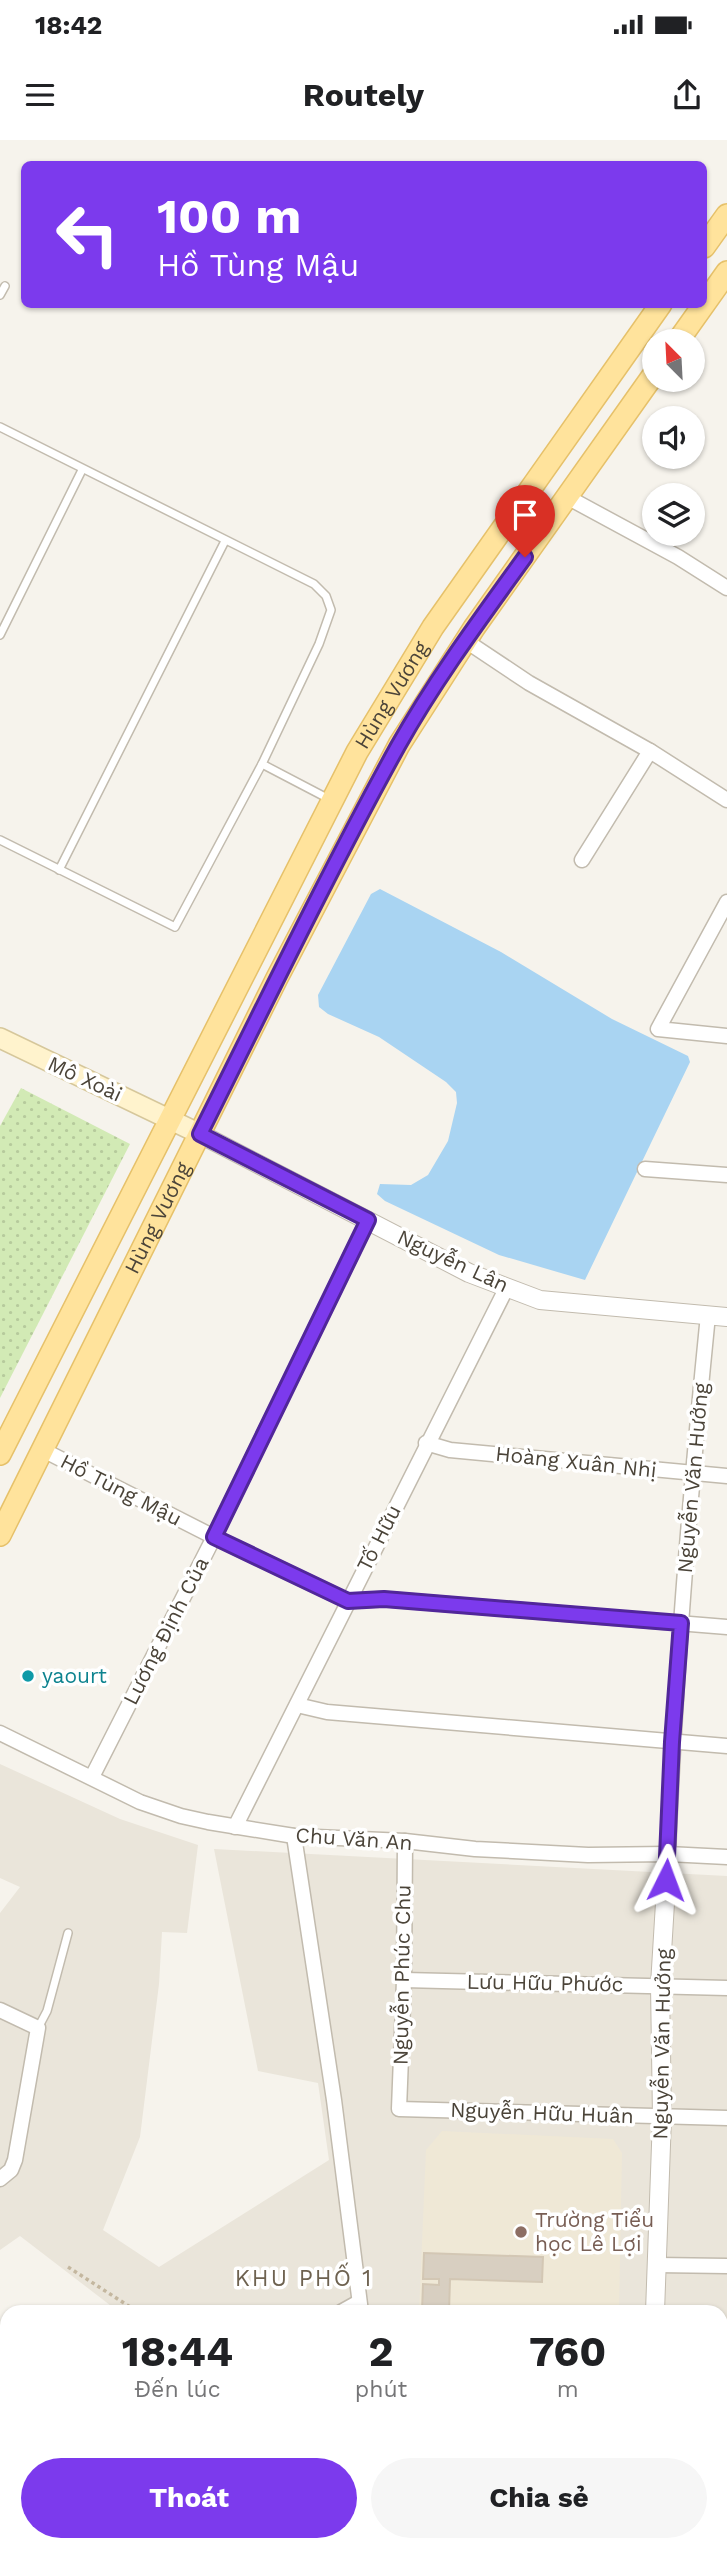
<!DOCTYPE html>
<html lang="vi">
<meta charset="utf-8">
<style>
body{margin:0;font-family:"Work Sans",sans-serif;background:#f6f6f6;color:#202124;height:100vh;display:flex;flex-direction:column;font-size:26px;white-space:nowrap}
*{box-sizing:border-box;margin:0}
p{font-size:23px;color:#757577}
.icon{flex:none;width:38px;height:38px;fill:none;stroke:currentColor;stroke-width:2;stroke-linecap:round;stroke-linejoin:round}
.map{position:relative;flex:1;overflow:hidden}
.details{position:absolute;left:0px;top:2165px;width:728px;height:247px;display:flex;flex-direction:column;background:#fff;border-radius:21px 21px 0 0;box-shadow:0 2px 5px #0004}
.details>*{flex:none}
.hud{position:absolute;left:21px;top:21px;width:686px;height:147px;border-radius:10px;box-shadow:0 2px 5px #0004;background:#7c3aed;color:#fff;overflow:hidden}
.needle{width:46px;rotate:336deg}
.buttons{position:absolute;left:642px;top:189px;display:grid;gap:14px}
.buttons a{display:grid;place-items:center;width:63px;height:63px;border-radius:50%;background:#fff;box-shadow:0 2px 5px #0004;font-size:35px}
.pin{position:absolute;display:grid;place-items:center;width:60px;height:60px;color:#fff;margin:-72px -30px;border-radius:50% 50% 50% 0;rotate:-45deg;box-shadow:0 0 7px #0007}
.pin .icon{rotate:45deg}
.me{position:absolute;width:77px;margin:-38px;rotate:3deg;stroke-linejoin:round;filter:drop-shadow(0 0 5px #0008)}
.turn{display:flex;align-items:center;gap:24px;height:147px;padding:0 21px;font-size:32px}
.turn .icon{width:91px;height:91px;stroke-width:2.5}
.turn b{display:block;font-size:49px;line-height:60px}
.eta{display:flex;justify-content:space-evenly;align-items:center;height:119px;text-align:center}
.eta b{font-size:42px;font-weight:700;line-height:49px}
.button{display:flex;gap:14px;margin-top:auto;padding:14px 21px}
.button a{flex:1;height:80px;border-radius:42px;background:#7c3aed;color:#fff;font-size:28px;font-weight:700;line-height:80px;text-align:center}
.button a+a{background:#f6f6f6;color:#202124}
.status{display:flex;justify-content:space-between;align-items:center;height:49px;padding:0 35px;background:#fff;direction:ltr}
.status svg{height:19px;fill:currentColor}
header{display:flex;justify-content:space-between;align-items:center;height:91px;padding:0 21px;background:#fff;font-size:32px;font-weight:700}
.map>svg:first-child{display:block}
</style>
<div class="status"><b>18:42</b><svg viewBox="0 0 49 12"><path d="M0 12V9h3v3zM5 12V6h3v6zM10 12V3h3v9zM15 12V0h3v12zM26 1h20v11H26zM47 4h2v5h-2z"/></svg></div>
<header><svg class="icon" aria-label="menu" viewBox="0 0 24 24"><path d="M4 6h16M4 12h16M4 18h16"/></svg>Routely<svg class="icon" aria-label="share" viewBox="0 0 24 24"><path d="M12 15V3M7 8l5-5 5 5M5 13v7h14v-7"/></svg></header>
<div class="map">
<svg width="727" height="2411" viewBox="0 0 727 2411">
<defs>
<pattern id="grass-dots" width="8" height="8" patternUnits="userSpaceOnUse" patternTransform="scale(1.75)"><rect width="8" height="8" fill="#d2eab5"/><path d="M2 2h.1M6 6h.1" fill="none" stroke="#b6ca9c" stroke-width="1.8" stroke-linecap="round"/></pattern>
</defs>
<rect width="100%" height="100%" fill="#f6f3ec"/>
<!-- residential -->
<path fill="#eae5da" d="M 0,1624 L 120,1679 L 198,1705 L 187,1793 L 162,1792 L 159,1844 L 140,1997 L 103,2090 L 159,2127 L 329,2020 L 318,1943 L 258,1931 L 214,1709 L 727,1736 L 727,2411 L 130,2411 L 140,2404 L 721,2404 L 721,2172 L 119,2172 L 20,2096 L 0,2110 L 0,1773 L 20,1747 L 0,1738 Z"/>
<!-- education -->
<path fill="#efe8d6" d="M 442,1991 L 613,1999 L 622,2013 L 619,2172 L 419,2172 L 426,2010 Z"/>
<!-- grass -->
<path fill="url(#grass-dots)" d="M 21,948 L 130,1004 L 0,1258 L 0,986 Z"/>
<!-- water -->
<path fill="#a9d4f2" d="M 380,749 L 501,812 L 612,879 L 688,916 L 690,922 L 585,1140 L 499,1115 L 385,1061 L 377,1054 L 380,1044 L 411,1045 L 428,1035 L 448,1001 L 457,963 L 456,952 L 446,942 L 379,897 L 328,874 L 319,867 L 318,855 L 371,754 Z"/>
<!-- building -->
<path fill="#d8cfc1" stroke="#d3c7b4" stroke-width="2" d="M 424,2113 L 543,2117 L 542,2142 L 450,2139 L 449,2172 L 422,2172 L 423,2144 L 439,2145 L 439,2139 L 423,2139 Z"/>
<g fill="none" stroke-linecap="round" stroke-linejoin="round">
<defs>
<g id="service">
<path d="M 0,155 L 5,146"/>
<path d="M 0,287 L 314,444 L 326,456 L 331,470 L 319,504 L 262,624 L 175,787 L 0,700"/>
<path d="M 0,495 L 82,330"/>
<path d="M 262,624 L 329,659"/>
<path d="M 59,730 L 225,401"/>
<path d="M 38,1888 L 47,1871 L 68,1793"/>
</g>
<g id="minor">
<path d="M 567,357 L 678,417 L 727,448"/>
<path d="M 466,501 L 529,543 L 650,611"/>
<path d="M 582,720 L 650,611 L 727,660"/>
<path d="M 727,762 L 658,889 L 727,896"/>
<path d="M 645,1029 L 727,1035"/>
<path d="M 426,1303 L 450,1310 L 727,1336"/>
<path d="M 43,1310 L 214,1397 L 348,1461 L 384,1459 L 727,1487"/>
<path d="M 297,1565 L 327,1572 L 727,1606"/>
<path d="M 0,1593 L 140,1662 L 181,1676 L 208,1682 L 294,1696 L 405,1701 L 475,1709 L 588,1715 L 668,1714 L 727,1717"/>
<path d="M 92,1637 L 214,1397 L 368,1080"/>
<path d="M 235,1687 L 507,1147"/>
<path d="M 294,1696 L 334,1960 L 361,2172"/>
<path d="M 405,1701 L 404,1840 L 399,1969 L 727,1978"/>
<path d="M 668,1714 C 675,1534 690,1354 708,1175"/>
<path d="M 404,1840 L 727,1848"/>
<path d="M 0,1870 L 38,1888 L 15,2020 L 11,2030 L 0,2039"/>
<path d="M 657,2125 L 727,2126"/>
<path d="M 341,2172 L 359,2162"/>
<path d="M 721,2262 L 727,2262"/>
<path d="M 398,2404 L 399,2411"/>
<path d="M 650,2408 L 727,2410"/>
</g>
<g id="tertiary">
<path d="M 200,994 L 469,1133 L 540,1160 L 727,1177"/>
<path d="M 655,2172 L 662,1977 L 660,1845 L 668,1714"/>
<path d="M 650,2411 L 650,2404"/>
</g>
<path id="secondary" d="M 0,898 L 200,994"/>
<g id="primary">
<path d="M 704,107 L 727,75"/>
<path d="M 678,201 L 727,132"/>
<path id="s1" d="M 0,1314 L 357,612 L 433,487 L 661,164"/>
<path id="s2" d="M 0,1395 L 277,838 L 399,605 L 474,488 L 654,234"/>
</g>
</defs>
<!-- service casing -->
<use href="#service" stroke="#c2bbae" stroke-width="10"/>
<!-- minor casing -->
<use href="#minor" stroke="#c2bbae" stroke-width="17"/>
<!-- tertiary casing -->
<use href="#tertiary" stroke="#c2bbae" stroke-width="20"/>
<!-- secondary casing -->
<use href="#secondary" stroke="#d6c79b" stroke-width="22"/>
<!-- primary casing -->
<use href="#primary" stroke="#e6c16a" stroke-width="24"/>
<!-- path -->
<path stroke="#c4b79f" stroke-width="3.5" stroke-dasharray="3.5 3.5" stroke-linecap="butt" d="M 68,2127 L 138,2172"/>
<!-- service -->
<use href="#service" stroke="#fff" stroke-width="7"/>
<!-- minor -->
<use href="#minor" stroke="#fff" stroke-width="14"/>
<!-- tertiary -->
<use href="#tertiary" stroke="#fff" stroke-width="18"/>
<!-- secondary -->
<use href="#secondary" stroke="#fff3cd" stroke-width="19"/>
<!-- primary -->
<use href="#primary" stroke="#ffe39c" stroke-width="21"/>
</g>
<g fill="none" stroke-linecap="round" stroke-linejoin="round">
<defs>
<path id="route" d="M 525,417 C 481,478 435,540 398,606 C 328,733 265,864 200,994 L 368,1080 L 214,1397 L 348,1461 L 384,1459 L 681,1483 L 672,1602 L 666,1740"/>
</defs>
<!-- route casing -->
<use href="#route" stroke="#51269a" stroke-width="18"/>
<!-- route -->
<use href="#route" stroke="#7c3aed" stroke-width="12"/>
</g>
<!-- markers -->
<circle fill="#0f9aa8" stroke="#fff" stroke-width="2.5" cx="28" cy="1536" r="7"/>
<circle fill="#8d6e63" stroke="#fff" stroke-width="2.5" cx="521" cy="2092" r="7"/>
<g text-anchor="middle" stroke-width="7" stroke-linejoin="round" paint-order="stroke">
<!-- street labels -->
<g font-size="21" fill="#4b4439" stroke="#fff">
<text dy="7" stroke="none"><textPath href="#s1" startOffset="854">Hùng Vương</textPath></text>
<text transform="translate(85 939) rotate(25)" y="7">Mô Xoài</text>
<text dy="7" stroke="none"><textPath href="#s2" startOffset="354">Hùng Vương</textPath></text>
<text transform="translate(453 1121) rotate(25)" y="7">Nguyễn Lân</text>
<text transform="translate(576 1322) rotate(6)" y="7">Hoàng Xuân Nhị</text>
<text transform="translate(693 1338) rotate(-85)" y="7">Nguyễn Văn Hưởng</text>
<text transform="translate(121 1350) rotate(27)" y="7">Hồ Tùng Mậu</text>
<text transform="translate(379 1398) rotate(-63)" y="7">Tố Hữu</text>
<text transform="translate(166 1491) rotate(-63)" y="7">Lương Định Của</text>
<text transform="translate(354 1699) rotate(4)" y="7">Chu Văn An</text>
<text transform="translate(402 1835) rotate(-89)" y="7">Nguyễn Phúc Chu</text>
<text transform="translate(545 1843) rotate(1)" y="7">Lưu Hữu Phước</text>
<text transform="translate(662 1904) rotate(-89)" y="7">Nguyễn Văn Hưởng</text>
<text transform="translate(542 1973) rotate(2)" y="7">Nguyễn Hữu Huân</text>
</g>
<!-- culture labels -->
<g font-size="21" fill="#0d838f" stroke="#fff" text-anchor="start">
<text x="42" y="1543">yaourt</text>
</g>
<!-- education labels -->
<g font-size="21" fill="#785e54" stroke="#fff" text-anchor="start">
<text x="535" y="2087">Trường Tiểu<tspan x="535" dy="24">học Lê Lợi</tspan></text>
</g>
<!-- neighbourhood labels -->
<g font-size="23" letter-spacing="2" fill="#6e6250" stroke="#fff">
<text x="304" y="2146">KHU PHỐ 1</text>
</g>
</g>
</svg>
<div class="buttons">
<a><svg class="needle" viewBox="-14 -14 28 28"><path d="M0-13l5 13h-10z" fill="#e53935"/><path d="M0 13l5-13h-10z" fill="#757577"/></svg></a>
<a><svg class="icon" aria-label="sound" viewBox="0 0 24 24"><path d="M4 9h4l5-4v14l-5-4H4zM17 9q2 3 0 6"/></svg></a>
<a><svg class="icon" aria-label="layers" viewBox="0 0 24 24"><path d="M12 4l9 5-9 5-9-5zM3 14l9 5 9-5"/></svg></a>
</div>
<div class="pin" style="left:525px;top:417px;background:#d93025"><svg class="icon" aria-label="arrive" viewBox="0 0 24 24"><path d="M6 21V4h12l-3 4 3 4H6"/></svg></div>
<svg class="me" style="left:666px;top:1740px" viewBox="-20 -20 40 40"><path d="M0-17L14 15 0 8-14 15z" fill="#7c3aed" stroke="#fff" stroke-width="4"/></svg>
<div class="hud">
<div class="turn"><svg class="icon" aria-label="left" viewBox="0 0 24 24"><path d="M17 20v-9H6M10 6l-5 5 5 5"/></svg><div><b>100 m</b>Hồ Tùng Mậu</div></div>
</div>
<section class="details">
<div class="eta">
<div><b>18:44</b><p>Đến lúc</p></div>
<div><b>2</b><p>phút</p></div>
<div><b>760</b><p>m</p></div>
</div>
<div class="button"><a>Thoát</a><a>Chia sẻ</a></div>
</section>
</div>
